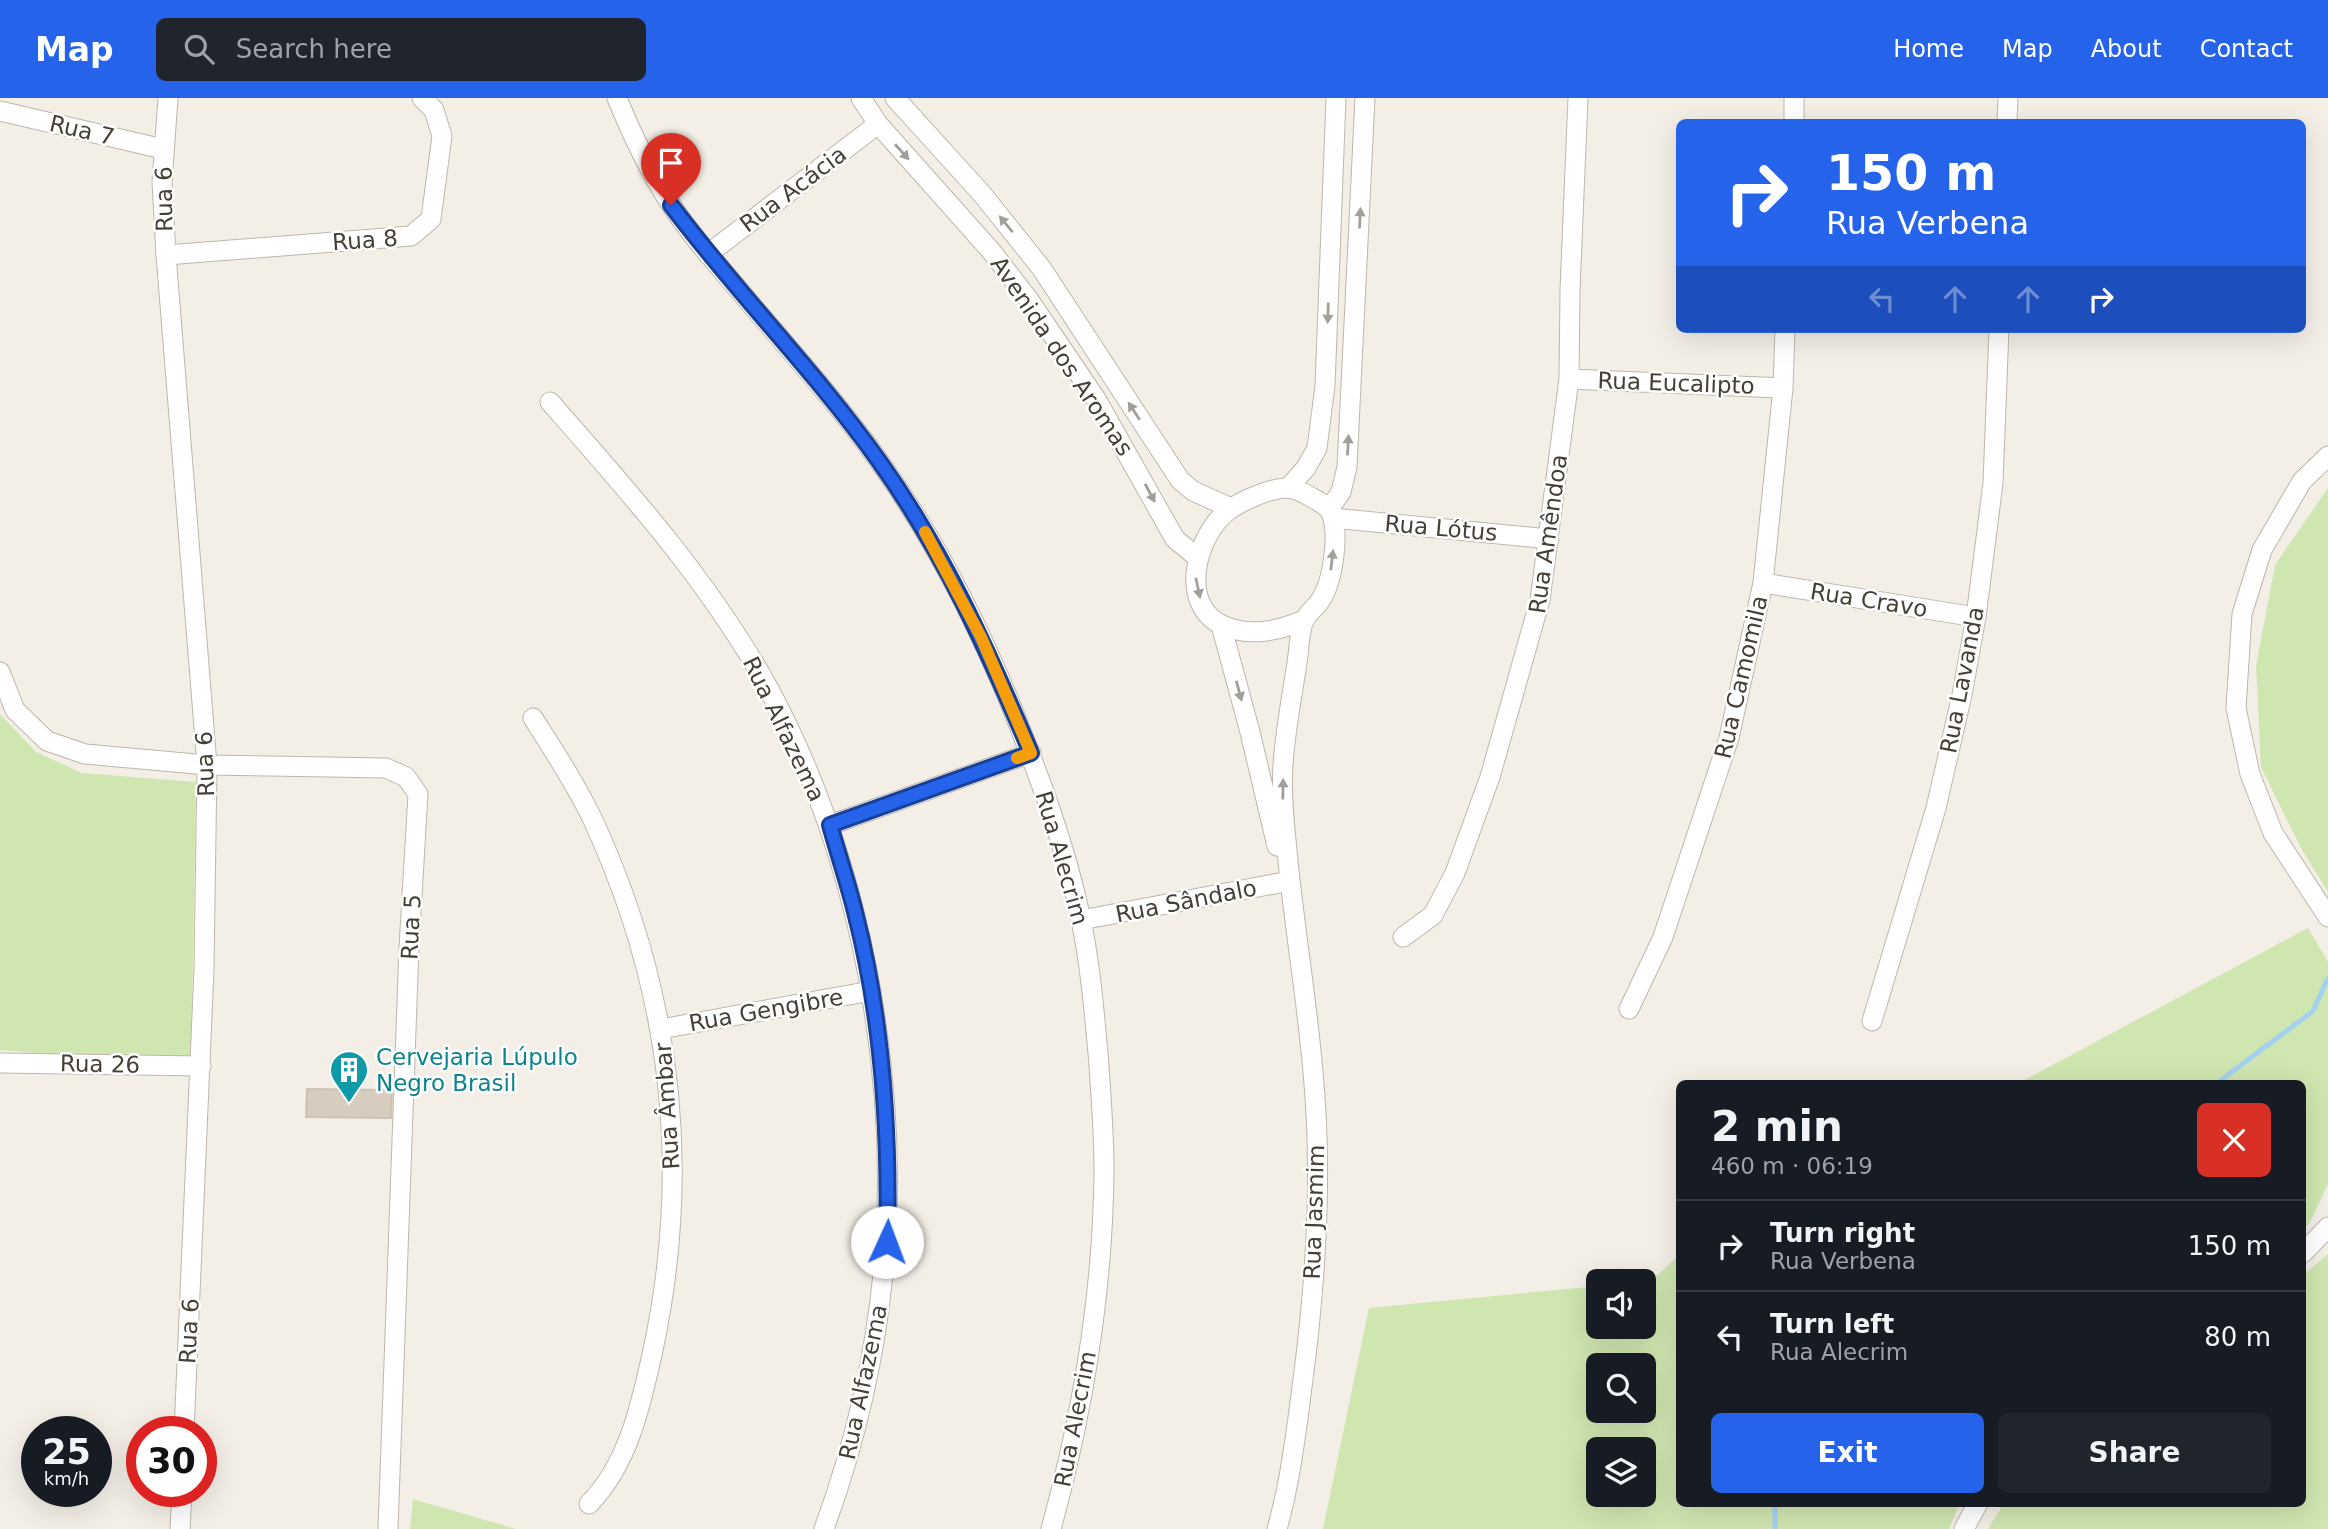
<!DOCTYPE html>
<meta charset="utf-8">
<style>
body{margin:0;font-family:"DejaVu Sans",sans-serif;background:#20242c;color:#f1f3f6;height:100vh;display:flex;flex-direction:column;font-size:26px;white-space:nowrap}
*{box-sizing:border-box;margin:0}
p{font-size:23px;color:#9ea1a6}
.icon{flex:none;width:38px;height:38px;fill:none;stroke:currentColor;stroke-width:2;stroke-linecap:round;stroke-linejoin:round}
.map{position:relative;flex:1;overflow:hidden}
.details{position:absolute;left:1676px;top:982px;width:630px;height:427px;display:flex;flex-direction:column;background:#171b24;border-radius:10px;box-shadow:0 7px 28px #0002}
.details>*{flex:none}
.top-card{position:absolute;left:1676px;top:21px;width:630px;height:214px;border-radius:10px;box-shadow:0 7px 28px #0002;background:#2563eb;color:#fff;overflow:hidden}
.controls{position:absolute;left:1586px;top:1171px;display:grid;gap:14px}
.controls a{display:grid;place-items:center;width:70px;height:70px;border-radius:10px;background:#171b24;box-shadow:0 7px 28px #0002;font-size:35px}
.speed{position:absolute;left:21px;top:1318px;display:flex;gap:14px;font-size:35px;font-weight:700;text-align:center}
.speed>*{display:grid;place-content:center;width:91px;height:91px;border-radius:50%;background:#171b24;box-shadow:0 7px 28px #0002;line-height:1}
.speed small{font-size:18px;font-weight:400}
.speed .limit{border:10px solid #d22;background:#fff;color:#111}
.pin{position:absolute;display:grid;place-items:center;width:60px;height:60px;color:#fff;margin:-72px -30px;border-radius:50% 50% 50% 0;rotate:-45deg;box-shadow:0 0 7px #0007}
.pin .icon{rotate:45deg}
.me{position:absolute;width:77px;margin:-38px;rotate:2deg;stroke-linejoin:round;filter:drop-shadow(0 0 5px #0008)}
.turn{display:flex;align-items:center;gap:24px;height:147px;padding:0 35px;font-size:32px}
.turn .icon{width:91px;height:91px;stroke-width:2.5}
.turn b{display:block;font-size:49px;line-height:60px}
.lanes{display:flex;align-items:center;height:66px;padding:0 35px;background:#0003;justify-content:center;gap:35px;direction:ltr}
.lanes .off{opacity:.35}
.round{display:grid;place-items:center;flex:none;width:74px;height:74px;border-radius:10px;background:#20242c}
.summary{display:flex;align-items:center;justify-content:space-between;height:119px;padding:0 35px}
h1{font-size:42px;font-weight:800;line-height:52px}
.button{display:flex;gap:14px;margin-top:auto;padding:14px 35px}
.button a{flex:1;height:80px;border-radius:10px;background:#2563eb;color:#fff;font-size:28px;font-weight:800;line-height:80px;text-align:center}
.button a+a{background:#20242c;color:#f1f3f6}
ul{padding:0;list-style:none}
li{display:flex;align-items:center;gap:21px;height:91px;padding:0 35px;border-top:2px solid #363941}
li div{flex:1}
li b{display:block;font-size:26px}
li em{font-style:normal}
header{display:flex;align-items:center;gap:42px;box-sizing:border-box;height:98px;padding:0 35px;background:#2563eb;color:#fff}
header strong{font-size:33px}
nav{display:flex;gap:38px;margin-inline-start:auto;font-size:24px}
.search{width:490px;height:63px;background:#20242c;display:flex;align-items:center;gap:18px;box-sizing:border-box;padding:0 24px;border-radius:10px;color:#9ea1a6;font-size:26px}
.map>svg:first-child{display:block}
</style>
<header>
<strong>Map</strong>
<div class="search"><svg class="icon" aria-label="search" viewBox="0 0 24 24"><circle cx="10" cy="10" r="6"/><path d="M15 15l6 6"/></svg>Search here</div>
<nav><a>Home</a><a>Map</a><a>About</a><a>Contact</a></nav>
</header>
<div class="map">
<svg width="2328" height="1431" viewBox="0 0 2328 1431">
<rect width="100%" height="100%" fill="#f3efe7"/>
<!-- green -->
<g fill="#cfe6b0" fill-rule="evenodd">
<path d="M 2328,390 L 2328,794 L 2301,750 L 2261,669 L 2256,568 L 2275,467 Z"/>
<path d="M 0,616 L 36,654 L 82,675 L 196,684 L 191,968 L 0,952 Z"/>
<path d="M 2308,830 L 2328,864 L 2328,1086 L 2309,1126 L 2303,1131 L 2303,985 L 2019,985 Z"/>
<path d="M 1680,1156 L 1680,1405 L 1960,1405 L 1949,1431 L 1323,1431 L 1369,1210 L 1598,1188 L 1598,1228 L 1643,1228 L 1643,1184 L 1651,1183 ZM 1643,1267 L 1643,1312 L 1598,1312 L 1598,1267 ZM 1643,1351 L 1643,1396 L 1598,1396 L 1598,1351 Z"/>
<path d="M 2328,1156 L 2328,1431 L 1988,1431 L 2004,1405 L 2303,1405 L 2303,1177 Z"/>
<path d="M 413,1401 L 516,1431 L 410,1431 Z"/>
</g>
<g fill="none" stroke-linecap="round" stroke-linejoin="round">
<!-- stream -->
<g stroke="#a4d1ee" stroke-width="5">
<path d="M 2217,985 L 2313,913 L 2328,880"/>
<path d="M 1775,1405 L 1775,1431"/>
</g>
</g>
<!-- building -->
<path fill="#d7cdbf" stroke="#cfc2b0" stroke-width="2" d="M 307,991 L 392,992 L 391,1020 L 306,1019 Z"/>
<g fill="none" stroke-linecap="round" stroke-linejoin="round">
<defs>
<g id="minor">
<path d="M 168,0 L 162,84 L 166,157 L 207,667 L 204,871 L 184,1334"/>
<path d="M 617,0 C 632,37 649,72 670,105 C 690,136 715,164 739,192 C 786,248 836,303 879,363 C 933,438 975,520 1010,605 C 1038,675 1066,748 1081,822 C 1090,865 1094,911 1098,955 C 1101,994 1104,1034 1104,1073 C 1103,1195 1083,1314 1051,1431"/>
<path d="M 861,0 L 878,26 L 992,154 L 1029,202 L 1096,301 L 1175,441 L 1197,459"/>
<path d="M 895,0 L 982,96 L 1042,171 L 1180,382 L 1193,393 L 1231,410"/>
<path d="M 0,13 L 163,51"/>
<path d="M 1794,24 L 1794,0"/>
<path d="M 2007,24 L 2008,0"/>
<path d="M 708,156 L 878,26"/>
<path d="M 166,157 L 411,138 L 431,121 L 442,38 L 434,12 L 422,0"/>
<path d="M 1569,281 L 1783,290"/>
<path d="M 550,304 C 630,395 711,485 770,593 C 817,681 848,775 867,872 C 904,1067 892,1244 824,1431"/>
<path d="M 2328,358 L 2302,383 L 2262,452 L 2242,516 L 2236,610 L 2250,676 L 2273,735 L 2328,819"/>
<path d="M 1288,390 L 1306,370 L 1317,350 L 1325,288 L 1336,0"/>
<path d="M 1329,411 L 1341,394 L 1347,369 L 1365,0"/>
<path d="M 1333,420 L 1549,441"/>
<path d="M 1763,485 L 1976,519"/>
<path d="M 1221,527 L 1250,634 L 1277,748"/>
<path d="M 0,574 L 15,612 L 47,643 L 85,656 L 207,667 L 386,670 L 406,679 L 418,696 L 409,849 L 388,1431"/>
<path d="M 533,620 C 554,653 575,685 592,720 C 671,890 692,1069 653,1252 C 641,1306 629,1365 589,1406"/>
<path d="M 830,727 L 1031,655"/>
<path d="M 1081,822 L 1290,783"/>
<path d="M 1403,839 L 1433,817 L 1455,775 L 1490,679 L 1540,502 L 1569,281 L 1570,192 L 1578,0"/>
<path d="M 1629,911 L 1663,839 L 1729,640 L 1763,485 L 1783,290 L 1785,231"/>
<path d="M 1872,923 L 1936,710 L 1962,597 L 1976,519 L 1993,385 L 1999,231"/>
<path d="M 661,931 L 871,893"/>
<path d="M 0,965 L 201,968"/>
<path d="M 2303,1155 L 2328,1129"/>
<path d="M 180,1431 L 182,1393"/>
<path d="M 1277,1431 C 1290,1385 1296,1336 1302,1289 C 1316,1185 1323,1079 1313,974 C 1307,903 1295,833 1288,763 C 1285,731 1281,699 1283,667 C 1285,633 1292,599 1297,565 C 1299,552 1299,537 1303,525 C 1306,516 1315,510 1320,503 C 1333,484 1339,439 1332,417 C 1329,409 1324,407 1318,403 C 1309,398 1297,390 1286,390 C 1269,391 1243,402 1229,412 C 1196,436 1177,508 1224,528 C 1251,539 1278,533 1304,522"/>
<path d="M 1964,1431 L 1978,1405"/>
</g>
</defs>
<!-- minor casing -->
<use href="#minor" stroke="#beb6aa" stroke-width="21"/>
<!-- minor -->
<use href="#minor" stroke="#fff" stroke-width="19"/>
</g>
<!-- one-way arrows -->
<defs><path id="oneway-solid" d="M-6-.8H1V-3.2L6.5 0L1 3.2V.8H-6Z" transform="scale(1.75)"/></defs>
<g fill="#a29f9a">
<use href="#oneway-solid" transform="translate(902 54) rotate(48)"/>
<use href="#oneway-solid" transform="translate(1360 120) rotate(-87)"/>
<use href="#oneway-solid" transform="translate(1006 126) rotate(-129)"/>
<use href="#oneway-solid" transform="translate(1328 215) rotate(92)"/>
<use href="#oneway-solid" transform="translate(1134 313) rotate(-123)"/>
<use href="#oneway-solid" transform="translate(1348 347) rotate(-87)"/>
<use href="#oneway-solid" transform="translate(1150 395) rotate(62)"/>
<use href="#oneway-solid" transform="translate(1332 462) rotate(-83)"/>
<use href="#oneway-solid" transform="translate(1198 490) rotate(78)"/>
<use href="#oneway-solid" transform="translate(1239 593) rotate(75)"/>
<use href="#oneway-solid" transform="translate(1283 691) rotate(-89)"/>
</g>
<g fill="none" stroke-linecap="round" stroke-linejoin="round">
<defs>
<path id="route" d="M 671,107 C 737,195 815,273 879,363 C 944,454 988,553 1031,655 L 830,727 C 838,756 848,785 855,814 C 883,923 890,1033 887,1144"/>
</defs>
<!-- route casing -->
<use href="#route" stroke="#184099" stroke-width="18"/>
<!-- route -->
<use href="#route" stroke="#2563eb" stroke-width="12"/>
<!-- slow -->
<path stroke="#f59e0b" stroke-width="12" d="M 925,434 L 981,539 L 1031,655 L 1017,660"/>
</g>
<!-- icons -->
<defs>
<symbol id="building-pin" viewBox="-11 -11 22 30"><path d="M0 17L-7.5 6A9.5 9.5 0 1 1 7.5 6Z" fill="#0f9aa8" stroke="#fff"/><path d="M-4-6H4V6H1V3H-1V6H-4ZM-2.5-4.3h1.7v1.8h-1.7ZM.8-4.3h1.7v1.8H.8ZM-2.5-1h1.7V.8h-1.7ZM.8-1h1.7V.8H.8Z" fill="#fff"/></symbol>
</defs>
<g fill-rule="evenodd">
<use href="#building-pin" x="327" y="950" width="44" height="60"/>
</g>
<g text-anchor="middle" stroke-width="5" stroke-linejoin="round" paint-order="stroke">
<!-- street labels -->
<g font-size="23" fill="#463f36" stroke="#fff">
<text transform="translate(82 32) rotate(13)" y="8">Rua 7</text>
<text transform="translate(793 91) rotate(-37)" y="8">Rua Acácia</text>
<text transform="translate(164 101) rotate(-91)" y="8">Rua 6</text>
<text transform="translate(365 142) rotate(-4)" y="8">Rua 8</text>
<text transform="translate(1062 258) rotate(56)" y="8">Avenida dos Aromas</text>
<text transform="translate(1676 285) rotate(2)" y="8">Rua Eucalipto</text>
<text transform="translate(1441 430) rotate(5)" y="8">Rua Lótus</text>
<text transform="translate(1548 436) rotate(-82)" y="8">Rua Amêndoa</text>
<text transform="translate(1869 502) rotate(9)" y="8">Rua Cravo</text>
<text transform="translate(1741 579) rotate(-77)" y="8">Rua Camomila</text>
<text transform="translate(1962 582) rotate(-79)" y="8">Rua Lavanda</text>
<text transform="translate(784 631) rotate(64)" y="8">Rua Alfazema</text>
<text transform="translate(205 666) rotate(-92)" y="8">Rua 6</text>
<text transform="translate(1062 760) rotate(74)" y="8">Rua Alecrim</text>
<text transform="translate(1186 803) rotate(-11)" y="8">Rua Sândalo</text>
<text transform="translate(411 829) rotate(-87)" y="8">Rua 5</text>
<text transform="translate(766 912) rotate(-10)" y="8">Rua Gengibre</text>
<text transform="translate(100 966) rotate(1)" y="8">Rua 26</text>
<text transform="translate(667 1008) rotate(-94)" y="8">Rua Âmbar</text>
<text transform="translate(1314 1114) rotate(-88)" y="8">Rua Jasmim</text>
<text transform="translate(189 1233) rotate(-87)" y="8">Rua 6</text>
<text transform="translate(863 1284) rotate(-78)" y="8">Rua Alfazema</text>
<text transform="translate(1075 1321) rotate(-79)" y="8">Rua Alecrim</text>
</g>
<!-- culture labels -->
<g font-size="23" fill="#0d838f" stroke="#fff" text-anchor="start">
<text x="376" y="967">Cervejaria Lúpulo<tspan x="376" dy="26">Negro Brasil</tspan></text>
</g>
</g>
</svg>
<div class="controls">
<a><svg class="icon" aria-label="sound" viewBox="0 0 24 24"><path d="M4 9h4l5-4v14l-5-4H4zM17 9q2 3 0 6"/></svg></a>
<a><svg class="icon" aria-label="search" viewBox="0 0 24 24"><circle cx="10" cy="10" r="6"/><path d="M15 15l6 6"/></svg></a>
<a><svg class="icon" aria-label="layers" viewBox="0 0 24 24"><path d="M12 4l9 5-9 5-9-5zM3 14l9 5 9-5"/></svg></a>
</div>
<div class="speed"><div>25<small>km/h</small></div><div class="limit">30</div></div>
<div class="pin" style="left:671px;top:107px;background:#d93025"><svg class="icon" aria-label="arrive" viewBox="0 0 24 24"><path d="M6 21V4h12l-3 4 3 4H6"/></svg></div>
<svg class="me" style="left:887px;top:1144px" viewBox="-20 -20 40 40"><circle r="19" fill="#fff"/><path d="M0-13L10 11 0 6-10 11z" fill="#2563eb"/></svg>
<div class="top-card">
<div class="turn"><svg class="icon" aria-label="right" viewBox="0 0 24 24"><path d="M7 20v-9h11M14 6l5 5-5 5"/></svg><div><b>150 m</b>Rua Verbena</div></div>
<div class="lanes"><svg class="icon off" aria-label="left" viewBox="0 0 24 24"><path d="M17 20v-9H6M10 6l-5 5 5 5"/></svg><svg class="icon off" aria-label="ahead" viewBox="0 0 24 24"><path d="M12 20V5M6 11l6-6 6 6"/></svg><svg class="icon off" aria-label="ahead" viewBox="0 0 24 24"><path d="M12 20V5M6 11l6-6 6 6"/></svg><svg class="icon" aria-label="right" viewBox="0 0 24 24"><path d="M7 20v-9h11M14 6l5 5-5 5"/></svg></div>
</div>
<section class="details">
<div class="summary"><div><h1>2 min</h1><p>460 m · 06:19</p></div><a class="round" style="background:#d93025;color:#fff"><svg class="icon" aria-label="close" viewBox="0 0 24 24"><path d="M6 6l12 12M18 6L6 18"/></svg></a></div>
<ul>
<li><svg class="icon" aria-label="right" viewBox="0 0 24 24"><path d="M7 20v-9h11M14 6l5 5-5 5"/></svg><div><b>Turn right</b><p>Rua Verbena</p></div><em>150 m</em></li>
<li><svg class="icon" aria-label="left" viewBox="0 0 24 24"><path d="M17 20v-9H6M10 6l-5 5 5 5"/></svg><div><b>Turn left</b><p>Rua Alecrim</p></div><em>80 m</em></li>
</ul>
<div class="button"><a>Exit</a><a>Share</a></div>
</section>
</div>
